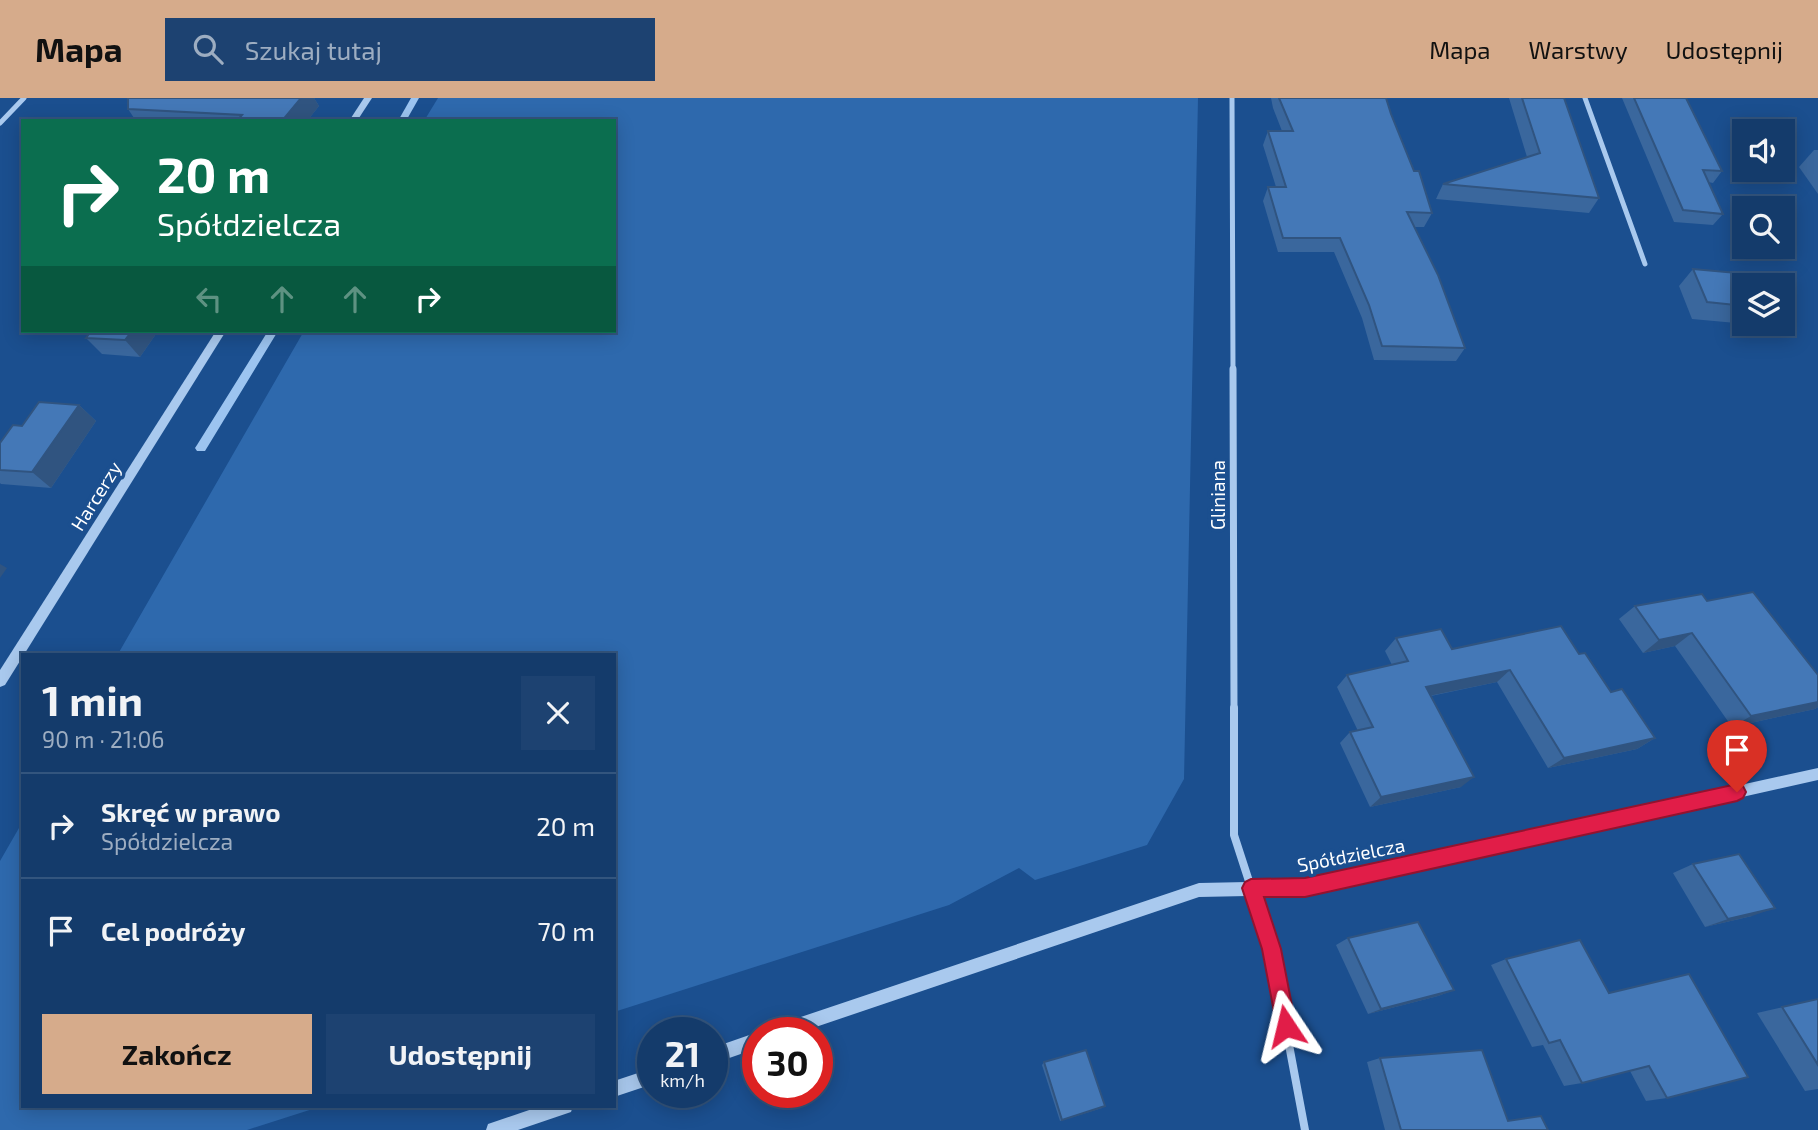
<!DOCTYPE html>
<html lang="pl">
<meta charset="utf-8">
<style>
body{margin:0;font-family:"Exo 2",sans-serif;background:#1d4271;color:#f1f3f6;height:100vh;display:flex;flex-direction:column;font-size:26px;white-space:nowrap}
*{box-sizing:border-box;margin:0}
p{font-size:23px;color:#9dadc1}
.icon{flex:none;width:38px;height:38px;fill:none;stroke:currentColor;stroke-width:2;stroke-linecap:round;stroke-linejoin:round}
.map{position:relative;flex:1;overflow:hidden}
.panel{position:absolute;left:21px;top:555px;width:595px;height:455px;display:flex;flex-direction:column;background:#143b6b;border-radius:0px;box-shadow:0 4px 18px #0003,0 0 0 2px #33557e}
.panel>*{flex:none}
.guide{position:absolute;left:21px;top:21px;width:595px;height:214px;border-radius:0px;box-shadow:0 4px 18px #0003,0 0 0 2px #33557e;background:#0b6e4f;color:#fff;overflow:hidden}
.fabs{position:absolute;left:1732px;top:21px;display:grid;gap:14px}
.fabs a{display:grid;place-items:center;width:63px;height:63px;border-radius:0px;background:#143b6b;box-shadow:0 4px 18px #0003,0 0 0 2px #33557e;font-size:35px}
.speed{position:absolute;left:637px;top:919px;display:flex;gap:14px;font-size:35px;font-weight:700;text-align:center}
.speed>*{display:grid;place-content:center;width:91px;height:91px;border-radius:50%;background:#143b6b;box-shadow:0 4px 18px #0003,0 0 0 2px #33557e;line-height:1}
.speed small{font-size:18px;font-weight:400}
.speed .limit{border:10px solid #d22;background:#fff;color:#111}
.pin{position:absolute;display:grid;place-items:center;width:60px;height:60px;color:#fff;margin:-72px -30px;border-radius:50% 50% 50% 0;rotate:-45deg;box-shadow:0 0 7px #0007}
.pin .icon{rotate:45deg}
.me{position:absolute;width:77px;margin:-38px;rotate:350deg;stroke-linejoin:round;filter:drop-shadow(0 0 5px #0008)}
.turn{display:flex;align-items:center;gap:24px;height:147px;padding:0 21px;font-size:32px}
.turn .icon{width:91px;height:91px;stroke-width:2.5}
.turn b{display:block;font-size:49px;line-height:60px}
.lanes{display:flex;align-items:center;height:66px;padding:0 21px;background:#0003;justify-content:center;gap:35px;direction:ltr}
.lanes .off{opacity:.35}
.round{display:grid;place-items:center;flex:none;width:74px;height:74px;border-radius:0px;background:#1d4271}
.summary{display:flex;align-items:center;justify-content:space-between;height:119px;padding:0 21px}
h1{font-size:42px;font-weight:700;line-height:52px}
.primary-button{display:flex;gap:14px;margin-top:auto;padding:14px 21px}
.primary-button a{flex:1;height:80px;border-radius:0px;background:#d6ab8b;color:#111;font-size:28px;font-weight:700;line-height:80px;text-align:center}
.primary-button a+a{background:#1d4271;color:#f1f3f6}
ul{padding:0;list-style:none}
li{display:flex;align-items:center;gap:21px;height:105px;padding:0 21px;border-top:2px solid #33557e}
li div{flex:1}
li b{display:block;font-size:26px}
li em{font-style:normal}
header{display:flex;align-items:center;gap:42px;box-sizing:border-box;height:98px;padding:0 35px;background:#d6ab8b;color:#111}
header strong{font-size:33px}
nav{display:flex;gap:38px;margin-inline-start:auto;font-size:24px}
.search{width:490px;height:63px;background:#1d4271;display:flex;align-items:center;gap:18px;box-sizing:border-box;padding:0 24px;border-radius:0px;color:#9dadc1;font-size:26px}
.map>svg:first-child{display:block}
</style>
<header>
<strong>Mapa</strong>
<div class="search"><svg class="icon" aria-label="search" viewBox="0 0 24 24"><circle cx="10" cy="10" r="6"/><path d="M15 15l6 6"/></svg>Szukaj tutaj</div>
<nav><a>Mapa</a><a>Warstwy</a><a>Udostępnij</a></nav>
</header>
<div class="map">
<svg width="1818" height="1032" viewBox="0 0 1818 1032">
<rect width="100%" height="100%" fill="#1b4f8f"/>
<!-- green -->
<g fill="#2e69ad">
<path d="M 438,0 L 1198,0 L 1184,681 L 1147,747 L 1035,782 L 1019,770 L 949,807 L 614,914 L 614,556 L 118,556 L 304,233 L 614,233 L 614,23 L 424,23 Z"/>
<path d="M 23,723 L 23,1008 L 322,1008 L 247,1032 L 0,1032 L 0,763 Z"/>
</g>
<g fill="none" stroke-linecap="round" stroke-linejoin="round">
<!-- stream -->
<g fill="#9cc4f0" fill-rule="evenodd">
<path d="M 411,0 L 419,0 L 406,23 L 398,23 Z"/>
<path d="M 268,233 L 278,233 L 205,353 L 197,353 L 195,350 L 197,347 Z"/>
</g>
<!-- minor-far2 -->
<g stroke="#a9c9ee" stroke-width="5">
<path d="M 1232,0 L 1233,273"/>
<path d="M 1585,0 L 1645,166"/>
<path d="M 0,25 L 24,0"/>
</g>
<!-- minor-far1 -->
<path stroke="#a9c9ee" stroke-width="7" d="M 1233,271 L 1234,612"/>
<!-- minor -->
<path stroke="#a9c9ee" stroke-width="8" d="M 1234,610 L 1234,737 L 1271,851 L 1305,1032"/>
<!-- tertiary -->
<g fill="#a9c9ee" fill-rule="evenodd">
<path d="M 364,0 L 372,0 L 357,23 L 349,23 Z"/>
<path d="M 216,233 L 226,233 L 5,587 L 0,589 L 0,572 Z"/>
<path d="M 1818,670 L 1818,682 L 1305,797 L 1199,799 L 801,934 L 772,934 L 775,929 L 780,926 L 1199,785 L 1305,783 Z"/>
<path d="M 758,934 L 758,950 L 712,966 L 712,950 Z"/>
<path d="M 653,970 L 653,986 L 614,999 L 614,983 Z"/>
<path d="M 541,1008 L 573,1008 L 571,1014 L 518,1032 L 486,1032 L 488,1026 Z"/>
</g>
</g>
<!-- wall -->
<g fill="#3a679d">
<path d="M 128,0 L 314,0 L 319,8 L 307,23 L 136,23 L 128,11 Z"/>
<path d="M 1271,0 L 1386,0 L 1391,16 L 1432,115 L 1424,129 L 1414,129 L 1465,250 L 1456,263 L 1374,262 L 1362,220 L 1334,154 L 1278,154 L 1263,103 L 1268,89 L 1276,89 L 1263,47 L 1268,33 L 1282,33 L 1273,10 Z"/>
<path d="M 1509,0 L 1564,0 L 1599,100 L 1589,115 L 1436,101 L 1443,86 L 1527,59 Z"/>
<path d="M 1622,0 L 1686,0 L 1722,73 L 1713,85 L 1708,84 L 1723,116 L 1713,127 L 1674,124 Z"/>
<path d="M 1814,52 L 1818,52 L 1818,96 L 1799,69 Z"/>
<path d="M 1693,171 L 1745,192 L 1745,216 L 1736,225 L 1692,221 L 1679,188 Z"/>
<path d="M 91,233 L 158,233 L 140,259 L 102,256 L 86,240 Z"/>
<path d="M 79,307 L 96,323 L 51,390 L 1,386 L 0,385 L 0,345 L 22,328 Z"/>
<path d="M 1707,503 L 1818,577 L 1818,609 L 1815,611 L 1732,629 L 1675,548 L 1643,555 L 1619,521 L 1635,508 Z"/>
<path d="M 1396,540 L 1452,551 L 1579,556 L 1611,594 L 1655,640 L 1637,651 L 1548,670 L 1497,584 L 1431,598 L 1461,689 L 1370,709 L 1340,645 L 1350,634 L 1358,633 L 1337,589 L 1347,577 L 1392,567 L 1385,553 Z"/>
<path d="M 1693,766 L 1752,818 L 1705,829 L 1673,775 Z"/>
<path d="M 1348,840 L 1454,892 L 1438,898 L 1368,916 L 1336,847 Z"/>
<path d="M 1506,861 L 1609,895 L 1667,1000 L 1646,1003 L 1630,973 L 1582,985 L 1564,988 L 1543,947 L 1532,949 L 1491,867 Z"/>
<path d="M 1818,901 L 1818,991 L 1805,993 L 1757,915 Z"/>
<path d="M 1380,960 L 1508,1023 L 1541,1018 L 1548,1032 L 1385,1032 L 1367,964 Z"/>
<path d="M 1044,964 L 1102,1010 L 1060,1023 L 1042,967 Z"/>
</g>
<!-- shaded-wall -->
<g fill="#305480">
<path d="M 301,0 L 314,0 L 319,8 L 307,23 L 282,23 Z"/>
<path d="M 132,233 L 158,233 L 140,259 L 125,242 Z"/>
<path d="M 79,307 L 96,323 L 51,390 L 32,374 Z"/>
<path d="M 0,466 L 7,470 L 0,480 Z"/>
<path d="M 1692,535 L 1675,548 L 1643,555 L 1659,542 Z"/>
<path d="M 1510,572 L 1497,584 L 1414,601 L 1426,589 Z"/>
<path d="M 1818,604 L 1818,609 L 1815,611 L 1732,629 L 1751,618 Z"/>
<path d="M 1655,640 L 1637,651 L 1548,670 L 1564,660 Z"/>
<path d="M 1474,679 L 1461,689 L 1370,709 L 1381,699 Z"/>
<path d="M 1775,810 L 1752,818 L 1705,829 L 1728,821 Z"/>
<path d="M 1454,892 L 1438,898 L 1368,916 L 1381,911 Z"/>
</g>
<!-- building -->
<g fill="#4478b7" stroke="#305480" stroke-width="2">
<path d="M 128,0 L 301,0 L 282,23 L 237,23 L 242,17 L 128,11 Z"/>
<path d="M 1279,0 L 1386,0 L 1391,16 L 1414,73 L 1419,73 L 1432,115 L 1407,114 L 1438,177 L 1465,250 L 1382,248 L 1369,207 L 1340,140 L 1283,140 L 1268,89 L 1286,89 L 1268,33 L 1293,33 Z"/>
<path d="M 1522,0 L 1564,0 L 1599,100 L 1443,86 L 1540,55 Z"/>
<path d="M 1634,0 L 1686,0 L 1722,73 L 1703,72 L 1723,116 L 1683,112 Z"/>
<path d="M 1693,171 L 1737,175 L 1745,192 L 1745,208 L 1707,204 Z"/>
<path d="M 91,233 L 132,233 L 125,242 L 86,240 Z"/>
<path d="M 39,304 L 79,307 L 32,374 L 0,372 L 0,345 L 13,327 L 22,328 Z"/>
<path d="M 1753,494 L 1818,577 L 1818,604 L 1751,618 L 1692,535 L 1659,542 L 1635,508 L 1702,496 L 1707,503 Z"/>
<path d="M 1561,528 L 1579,556 L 1585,555 L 1611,594 L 1622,591 L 1655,640 L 1564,660 L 1510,572 L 1426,589 L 1474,679 L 1381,699 L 1350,634 L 1373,629 L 1347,577 L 1408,563 L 1396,540 L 1441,531 L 1452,551 Z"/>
<path d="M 1739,756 L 1775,810 L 1728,821 L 1693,766 Z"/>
<path d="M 1418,824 L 1454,892 L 1381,911 L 1348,840 Z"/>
<path d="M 1580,842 L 1609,895 L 1689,876 L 1748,979 L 1667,1000 L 1649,968 L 1582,985 L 1560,942 L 1549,945 L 1506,861 Z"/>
<path d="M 1818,901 L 1818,967 L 1782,909 Z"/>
<path d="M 1086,952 L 1105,1008 L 1062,1022 L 1044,964 Z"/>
<path d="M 1482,952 L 1508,1023 L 1541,1018 L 1548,1032 L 1401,1032 L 1380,960 Z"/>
</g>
<!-- route -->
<path fill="#e11d48" stroke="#92132f" stroke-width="2" d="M 1737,686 L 1743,688 L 1746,694 L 1743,700 L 1737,703 L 1305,799 L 1264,799 L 1281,851 L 1296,928 L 1293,935 L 1286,938 L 1278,935 L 1262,851 L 1242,790 L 1245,784 L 1251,781 L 1305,780 Z"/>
<g text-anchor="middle" stroke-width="7" stroke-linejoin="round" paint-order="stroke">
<!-- street labels -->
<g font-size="19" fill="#fff" stroke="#1b4f8f">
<text transform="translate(1218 397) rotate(-90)" y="7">Gliniana</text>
<text transform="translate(96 398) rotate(-58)" y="7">Harcerzy</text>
<text transform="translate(1351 757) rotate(-11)" y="7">Spółdzielcza</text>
</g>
</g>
</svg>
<div class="fabs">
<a><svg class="icon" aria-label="sound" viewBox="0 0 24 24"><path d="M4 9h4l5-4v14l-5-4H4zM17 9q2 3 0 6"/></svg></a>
<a><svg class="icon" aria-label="search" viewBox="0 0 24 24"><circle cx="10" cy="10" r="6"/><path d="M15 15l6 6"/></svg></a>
<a><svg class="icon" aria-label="layers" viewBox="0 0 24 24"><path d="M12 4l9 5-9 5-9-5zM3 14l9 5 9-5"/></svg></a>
</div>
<div class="speed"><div>21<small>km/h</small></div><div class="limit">30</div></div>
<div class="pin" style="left:1737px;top:694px;background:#d93025"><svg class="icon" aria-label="arrive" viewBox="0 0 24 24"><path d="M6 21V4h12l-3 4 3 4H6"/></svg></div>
<svg class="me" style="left:1286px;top:928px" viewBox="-20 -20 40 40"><path d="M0-17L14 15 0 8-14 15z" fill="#e11d48" stroke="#fff" stroke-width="4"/></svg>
<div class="guide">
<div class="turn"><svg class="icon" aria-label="right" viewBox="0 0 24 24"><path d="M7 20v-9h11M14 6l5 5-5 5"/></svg><div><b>20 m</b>Spółdzielcza</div></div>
<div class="lanes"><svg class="icon off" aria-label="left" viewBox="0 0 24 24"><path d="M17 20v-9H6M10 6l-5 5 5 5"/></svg><svg class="icon off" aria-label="ahead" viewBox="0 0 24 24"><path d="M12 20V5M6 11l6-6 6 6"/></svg><svg class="icon off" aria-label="ahead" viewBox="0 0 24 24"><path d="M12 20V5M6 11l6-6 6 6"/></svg><svg class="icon" aria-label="right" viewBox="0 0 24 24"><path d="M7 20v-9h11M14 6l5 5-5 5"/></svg></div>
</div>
<section class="panel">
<div class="summary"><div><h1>1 min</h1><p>90 m · 21:06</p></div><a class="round"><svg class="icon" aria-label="close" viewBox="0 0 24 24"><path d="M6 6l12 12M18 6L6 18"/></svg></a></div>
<ul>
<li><svg class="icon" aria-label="right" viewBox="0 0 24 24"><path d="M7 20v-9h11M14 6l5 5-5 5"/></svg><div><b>Skręć w prawo</b><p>Spółdzielcza</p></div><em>20 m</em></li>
<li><svg class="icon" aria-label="arrive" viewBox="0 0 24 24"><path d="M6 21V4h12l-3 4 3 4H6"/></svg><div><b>Cel podróży</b></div><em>70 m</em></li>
</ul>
<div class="primary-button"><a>Zakończ</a><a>Udostępnij</a></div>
</section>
</div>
